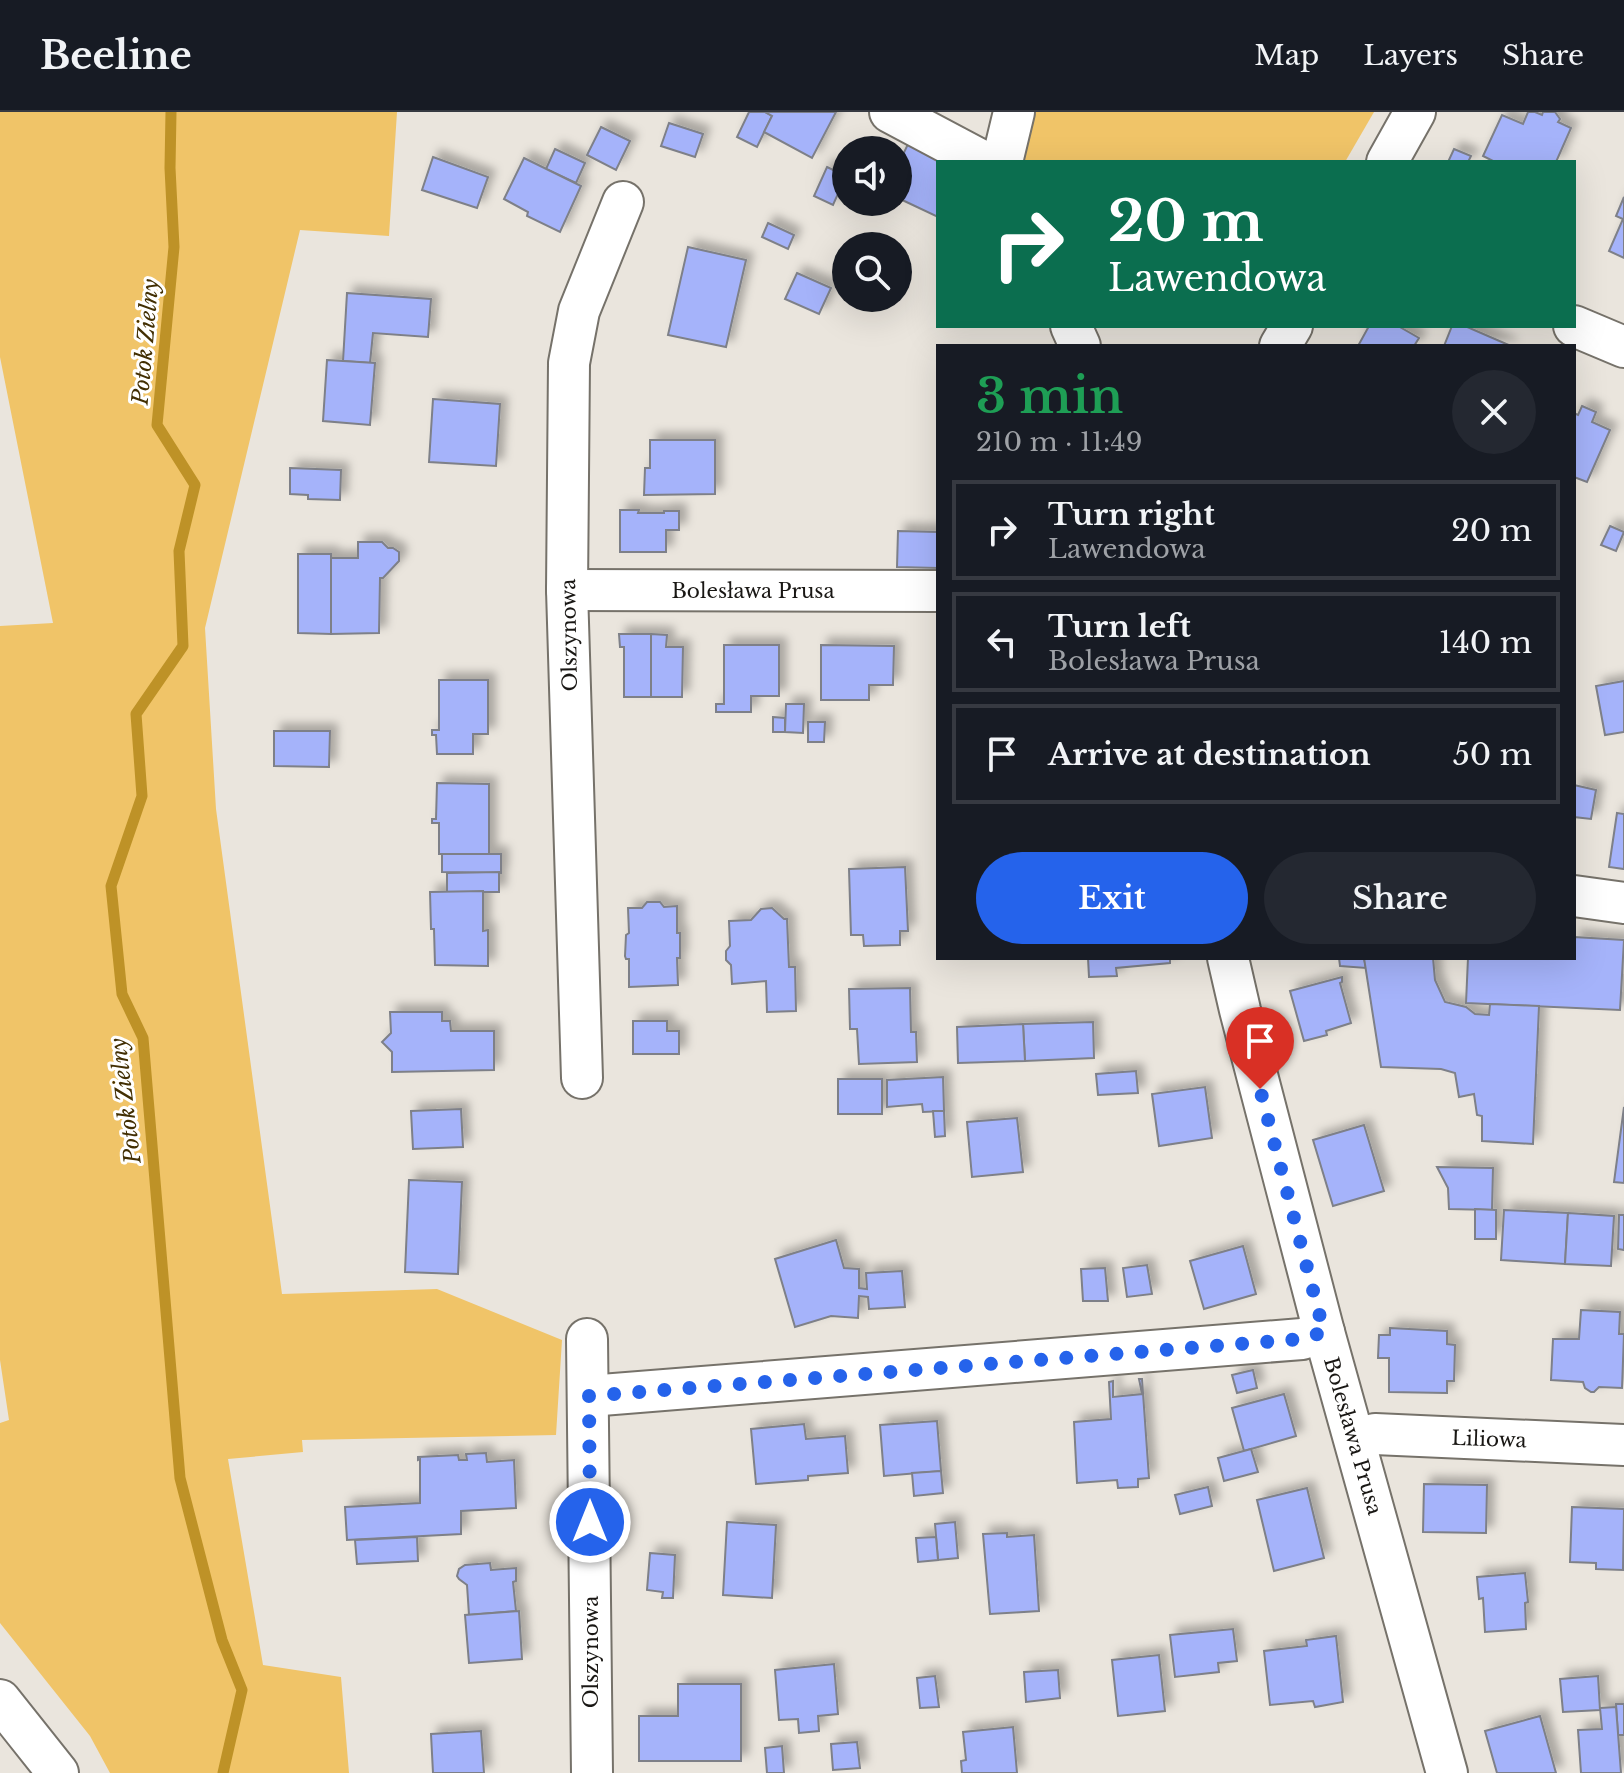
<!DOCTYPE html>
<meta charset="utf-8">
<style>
body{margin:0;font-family:"Libre Baskerville",serif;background:#242831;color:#f1f3f6;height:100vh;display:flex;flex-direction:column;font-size:30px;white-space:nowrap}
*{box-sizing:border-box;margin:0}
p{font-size:26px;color:#9ea1a6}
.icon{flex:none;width:44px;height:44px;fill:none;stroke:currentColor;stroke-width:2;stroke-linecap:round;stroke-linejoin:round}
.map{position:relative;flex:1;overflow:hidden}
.sheet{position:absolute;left:936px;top:232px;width:640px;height:616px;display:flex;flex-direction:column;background:#171b24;border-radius:0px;box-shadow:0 8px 32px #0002}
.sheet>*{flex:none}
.guide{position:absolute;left:936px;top:48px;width:640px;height:168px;border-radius:0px;box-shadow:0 8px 32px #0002;background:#0b6e4f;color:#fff;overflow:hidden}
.controls{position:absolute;left:832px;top:24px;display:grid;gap:16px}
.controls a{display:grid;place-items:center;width:80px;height:80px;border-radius:50%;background:#171b24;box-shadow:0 8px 32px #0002;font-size:40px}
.pin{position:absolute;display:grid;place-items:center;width:68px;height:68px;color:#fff;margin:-82px -34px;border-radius:50% 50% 50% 0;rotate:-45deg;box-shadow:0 0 8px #0007}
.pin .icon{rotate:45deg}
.me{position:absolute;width:88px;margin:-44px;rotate:0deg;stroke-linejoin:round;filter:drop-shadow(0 0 6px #0008)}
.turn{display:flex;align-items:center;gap:28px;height:168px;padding:0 40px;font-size:36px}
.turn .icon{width:104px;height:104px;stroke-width:2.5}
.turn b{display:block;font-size:56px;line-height:68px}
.round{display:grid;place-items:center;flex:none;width:84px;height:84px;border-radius:42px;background:#242831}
.head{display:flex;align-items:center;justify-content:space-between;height:136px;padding:0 40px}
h1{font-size:48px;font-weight:600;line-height:60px;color:#1e9e55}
.primary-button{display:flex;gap:16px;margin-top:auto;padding:16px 40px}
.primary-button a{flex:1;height:92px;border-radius:48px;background:#2563eb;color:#fff;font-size:32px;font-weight:600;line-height:92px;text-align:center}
.primary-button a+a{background:#242831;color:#f1f3f6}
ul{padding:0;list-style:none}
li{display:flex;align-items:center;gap:24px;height:100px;margin:0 16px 12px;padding:0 24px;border:4px solid #363941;border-radius:0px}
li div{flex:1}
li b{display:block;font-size:30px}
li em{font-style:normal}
header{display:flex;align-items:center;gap:48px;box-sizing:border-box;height:112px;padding:0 40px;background:#171b24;border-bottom:2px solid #363941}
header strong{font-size:38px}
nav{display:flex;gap:44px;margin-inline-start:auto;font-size:28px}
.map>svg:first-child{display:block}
</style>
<header>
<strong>Beeline</strong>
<nav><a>Map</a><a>Layers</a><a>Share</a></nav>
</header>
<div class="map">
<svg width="1624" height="1661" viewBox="0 0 1624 1661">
<defs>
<filter id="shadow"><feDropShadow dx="7" dy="-7" stdDeviation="4" flood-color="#0004"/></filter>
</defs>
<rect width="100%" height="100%" fill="#eae5dd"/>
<!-- green -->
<g fill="#f0c468">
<path d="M 0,0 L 397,0 L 389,124 L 300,118 L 205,516 L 216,697 L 282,1182 L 437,1177 L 562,1228 L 556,1323 L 302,1328 L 303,1340 L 228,1347 L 263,1553 L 341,1565 L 349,1661 L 110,1661 L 90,1624 L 0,1511 L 0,1311 L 9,1308 L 0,1248 L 0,514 L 53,511 L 0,245 Z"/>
<path d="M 1036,0 L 1374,0 L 1345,50 L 1026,50 L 1018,48 Z"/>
</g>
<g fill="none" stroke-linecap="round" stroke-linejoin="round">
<!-- stream -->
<path stroke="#be9227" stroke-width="11" d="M 171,0 L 170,56 L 174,135 L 157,313 L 195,373 L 179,439 L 183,534 L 136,602 L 142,684 L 111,774 L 122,882 L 143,926 L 180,1366 L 222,1528 L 242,1578 L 223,1661"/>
</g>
<!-- building -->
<g fill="#a5b3fa" stroke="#7e8088" stroke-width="2" filter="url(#shadow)">
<path d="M 749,0 L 765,0 L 772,4 L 757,35 L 737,25 Z"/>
<path d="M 765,0 L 836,0 L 812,46 L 764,20 L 772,4 Z"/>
<path d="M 1528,0 L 1535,0 L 1542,3 L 1543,0 L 1555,0 L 1560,7 L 1558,10 L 1571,16 L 1556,50 L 1495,50 L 1483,44 L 1502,3 L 1523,12 Z"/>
<path d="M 669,11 L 703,22 L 695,45 L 661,34 Z"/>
<path d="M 601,15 L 630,29 L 616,58 L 587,43 Z"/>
<path d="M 908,32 L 945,50 L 938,50 L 938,105 L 898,86 L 898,53 Z"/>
<path d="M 555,37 L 585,51 L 576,71 L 546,57 Z"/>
<path d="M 1454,37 L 1471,44 L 1468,50 L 1448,50 Z"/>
<path d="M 433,45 L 488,65 L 477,96 L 422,78 Z"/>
<path d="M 524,46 L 581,74 L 560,120 L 527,104 L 528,100 L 504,87 Z"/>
<path d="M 827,55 L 846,64 L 833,93 L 814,84 Z"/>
<path d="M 1624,85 L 1624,146 L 1609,139 L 1623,107 L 1616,104 Z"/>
<path d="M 768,111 L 794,123 L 788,137 L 762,125 Z"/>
<path d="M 688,135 L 746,148 L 726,235 L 668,223 Z"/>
<path d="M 797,161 L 831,176 L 819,202 L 785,187 Z"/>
<path d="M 347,181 L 431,187 L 428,225 L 373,221 L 370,251 L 343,249 Z"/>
<path d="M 1369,214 L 1398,214 L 1419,226 L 1414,234 L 1358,234 Z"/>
<path d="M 1452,214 L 1465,214 L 1511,234 L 1444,234 Z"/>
<path d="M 327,248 L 375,251 L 370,313 L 323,309 Z"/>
<path d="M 433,287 L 500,292 L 496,354 L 429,350 Z"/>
<path d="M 1582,294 L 1596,300 L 1592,310 L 1610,318 L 1587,370 L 1574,365 L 1574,301 L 1578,303 Z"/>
<path d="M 650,328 L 715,328 L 715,382 L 644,383 L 645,356 L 650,356 Z"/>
<path d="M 290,356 L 341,358 L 340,388 L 308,387 L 308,383 L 290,382 Z"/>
<path d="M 620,398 L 639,398 L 638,401 L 664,401 L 664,399 L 679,399 L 679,418 L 666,418 L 666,440 L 620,440 Z"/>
<path d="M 1610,414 L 1624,420 L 1616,439 L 1601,433 Z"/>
<path d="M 898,419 L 938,420 L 938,456 L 897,455 Z"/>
<path d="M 358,430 L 382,430 L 388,436 L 393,436 L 399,440 L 399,449 L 383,466 L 380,466 L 379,521 L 331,522 L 331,446 L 358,446 Z"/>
<path d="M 298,442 L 331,442 L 331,522 L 298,521 Z"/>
<path d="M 619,522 L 651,522 L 651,585 L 624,585 L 624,535 L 620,535 Z"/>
<path d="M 651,522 L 667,523 L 666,535 L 683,535 L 682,585 L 651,585 Z"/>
<path d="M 724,533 L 779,533 L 779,584 L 751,584 L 751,600 L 716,600 L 716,592 L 724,592 Z"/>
<path d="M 821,533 L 894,534 L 893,573 L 869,573 L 869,588 L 821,588 Z"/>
<path d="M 439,568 L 488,568 L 488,622 L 473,622 L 473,642 L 437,642 L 436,623 L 432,623 L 432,618 L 439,618 Z"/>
<path d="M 1624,569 L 1624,620 L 1605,623 L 1596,574 Z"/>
<path d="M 786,592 L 804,592 L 803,621 L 785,620 Z"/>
<path d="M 773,605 L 785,606 L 785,620 L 773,620 Z"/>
<path d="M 808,610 L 825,610 L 824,630 L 808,630 Z"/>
<path d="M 274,619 L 330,619 L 329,655 L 274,654 Z"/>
<path d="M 437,671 L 489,672 L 489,742 L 439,742 L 439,711 L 432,711 L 432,707 L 436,707 Z"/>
<path d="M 1574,673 L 1596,678 L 1591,707 L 1574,705 Z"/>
<path d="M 1617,701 L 1624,702 L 1624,757 L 1609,755 Z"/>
<path d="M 442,742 L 501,742 L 501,761 L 442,760 Z"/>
<path d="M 905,755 L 908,819 L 900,819 L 900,833 L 864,834 L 863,823 L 851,823 L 849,757 Z"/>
<path d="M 499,760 L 499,780 L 447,780 L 447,761 Z"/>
<path d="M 483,779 L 483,819 L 488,818 L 488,854 L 435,853 L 434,817 L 431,817 L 430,780 Z"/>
<path d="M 647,790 L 660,790 L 664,795 L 677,794 L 677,821 L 680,821 L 680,846 L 677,846 L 678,873 L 629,875 L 629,847 L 626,847 L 625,844 L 626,823 L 629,821 L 628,796 L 642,796 Z"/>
<path d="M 772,796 L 784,807 L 787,807 L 789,855 L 795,855 L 796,899 L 767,900 L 766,869 L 732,872 L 731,853 L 726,848 L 726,839 L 730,834 L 729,809 L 751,808 L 761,797 Z"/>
<path d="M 1574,825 L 1624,828 L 1620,898 L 1466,891 L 1468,846 L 1574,846 Z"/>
<path d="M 1088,846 L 1170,846 L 1170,851 L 1116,856 L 1117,864 L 1089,865 Z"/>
<path d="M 1339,846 L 1364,846 L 1366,856 L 1340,854 Z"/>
<path d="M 1364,846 L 1433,846 L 1435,868 L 1445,890 L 1466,895 L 1475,902 L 1489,903 L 1490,892 L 1539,894 L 1533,1032 L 1482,1029 L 1482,1004 L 1477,1003 L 1474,982 L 1459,985 L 1455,961 L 1441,957 L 1381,955 Z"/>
<path d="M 1342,865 L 1342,870 L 1340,871 L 1351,911 L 1326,919 L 1327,923 L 1304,929 L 1290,879 Z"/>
<path d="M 910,876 L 911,920 L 916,920 L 917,950 L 859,952 L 857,917 L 850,917 L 849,877 Z"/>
<path d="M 390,900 L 442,900 L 442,909 L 450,909 L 451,919 L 494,919 L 494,958 L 392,960 L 392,940 L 382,930 L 391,921 Z"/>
<path d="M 633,909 L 667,909 L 667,919 L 679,919 L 679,942 L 633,942 Z"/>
<path d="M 1093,910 L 1094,946 L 1025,949 L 1023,912 Z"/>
<path d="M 1023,912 L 1025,949 L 958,951 L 957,915 Z"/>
<path d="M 1136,959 L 1138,981 L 1098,983 L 1096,962 Z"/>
<path d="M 943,965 L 944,999 L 923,1000 L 922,992 L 887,995 L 887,968 Z"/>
<rect x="838" y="967" width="44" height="35"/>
<path d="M 1205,975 L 1212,1026 L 1159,1034 L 1152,982 Z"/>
<path d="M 1624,995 L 1624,1071 L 1614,1070 Z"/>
<path d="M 461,997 L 463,1035 L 413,1037 L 411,999 Z"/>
<path d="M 933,999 L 944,999 L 945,1024 L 935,1025 Z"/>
<path d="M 1017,1006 L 1023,1060 L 972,1065 L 967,1010 Z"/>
<path d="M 1364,1013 L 1384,1079 L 1333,1094 L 1313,1028 Z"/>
<path d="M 1437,1055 L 1493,1056 L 1492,1098 L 1449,1097 L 1448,1076 Z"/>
<path d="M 409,1068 L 462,1070 L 458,1162 L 405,1160 Z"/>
<path d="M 1475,1097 L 1496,1098 L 1496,1127 L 1475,1127 Z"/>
<path d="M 1504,1098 L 1568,1101 L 1565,1152 L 1501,1148 Z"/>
<path d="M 1568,1101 L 1614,1104 L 1611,1154 L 1565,1152 Z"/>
<path d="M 1619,1103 L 1624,1103 L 1624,1138 L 1618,1137 Z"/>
<path d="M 836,1128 L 844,1156 L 859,1157 L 859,1176 L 867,1177 L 866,1161 L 902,1159 L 905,1195 L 869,1197 L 868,1185 L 859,1184 L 858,1206 L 831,1204 L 795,1215 L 775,1147 Z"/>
<path d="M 1243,1134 L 1256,1182 L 1204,1197 L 1190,1149 Z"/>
<path d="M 1147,1153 L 1152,1182 L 1127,1185 L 1123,1156 Z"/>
<path d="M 1105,1156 L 1108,1189 L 1083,1189 L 1081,1157 Z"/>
<path d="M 1581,1198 L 1620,1200 L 1619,1222 L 1624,1222 L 1622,1276 L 1599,1275 L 1594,1280 L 1591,1280 L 1585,1276 L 1583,1270 L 1551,1268 L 1553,1227 L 1579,1227 Z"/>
<path d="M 1390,1216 L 1447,1219 L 1447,1232 L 1455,1233 L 1454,1269 L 1447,1269 L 1447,1281 L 1389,1280 L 1389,1246 L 1378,1246 L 1379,1223 L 1390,1223 Z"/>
<path d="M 1253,1258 L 1257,1276 L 1237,1281 L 1232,1263 Z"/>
<path d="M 1139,1267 L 1142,1267 L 1149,1366 L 1138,1367 L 1138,1375 L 1118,1376 L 1117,1368 L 1077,1371 L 1074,1310 L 1111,1307 L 1109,1270 L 1113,1269 L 1113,1285 L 1142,1282 Z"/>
<path d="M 1284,1282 L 1296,1324 L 1244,1339 L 1232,1296 Z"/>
<path d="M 937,1309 L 941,1359 L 884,1364 L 880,1313 Z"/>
<path d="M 804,1312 L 806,1327 L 845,1324 L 848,1361 L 808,1364 L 808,1368 L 756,1372 L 751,1317 Z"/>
<path d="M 1251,1337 L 1258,1360 L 1224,1369 L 1218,1346 Z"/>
<path d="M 486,1341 L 487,1350 L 514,1348 L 516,1396 L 461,1399 L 461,1422 L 347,1428 L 345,1395 L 420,1391 L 420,1347 L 418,1348 L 418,1345 L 458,1343 L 459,1348 L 467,1348 L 466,1342 Z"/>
<path d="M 941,1359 L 943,1381 L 914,1384 L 912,1361 Z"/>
<path d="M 1424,1372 L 1487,1373 L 1486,1421 L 1423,1420 Z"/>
<path d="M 1208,1375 L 1212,1394 L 1180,1402 L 1175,1383 Z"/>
<path d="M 1307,1376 L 1324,1446 L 1274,1459 L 1257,1388 Z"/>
<path d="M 1572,1395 L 1624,1397 L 1623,1458 L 1596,1457 L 1596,1451 L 1570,1450 Z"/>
<path d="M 727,1410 L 776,1413 L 772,1486 L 723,1483 Z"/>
<path d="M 955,1410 L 958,1446 L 938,1448 L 935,1412 Z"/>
<path d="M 1007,1421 L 1007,1425 L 1034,1423 L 1039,1499 L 990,1502 L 983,1422 Z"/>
<path d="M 417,1425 L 418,1449 L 357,1452 L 355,1428 Z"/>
<path d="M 936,1425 L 938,1448 L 918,1450 L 916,1426 Z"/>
<path d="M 650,1441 L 675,1443 L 673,1486 L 662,1486 L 663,1480 L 647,1478 Z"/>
<path d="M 490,1451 L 491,1458 L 516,1456 L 516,1469 L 513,1470 L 516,1499 L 469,1503 L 467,1473 L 459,1467 L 457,1464 L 459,1457 L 465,1453 Z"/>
<path d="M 1525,1461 L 1528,1490 L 1525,1491 L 1526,1517 L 1485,1520 L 1483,1486 L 1479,1487 L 1477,1465 Z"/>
<path d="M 519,1499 L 522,1547 L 469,1551 L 465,1503 Z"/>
<path d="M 1233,1517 L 1237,1549 L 1218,1551 L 1219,1560 L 1175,1565 L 1170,1523 Z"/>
<path d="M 1336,1524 L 1343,1590 L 1315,1595 L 1313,1589 L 1270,1593 L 1264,1539 L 1307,1534 L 1306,1528 Z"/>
<path d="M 1159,1543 L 1165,1599 L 1118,1604 L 1112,1548 Z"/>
<path d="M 834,1552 L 838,1602 L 818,1604 L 819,1619 L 799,1621 L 798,1607 L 779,1608 L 775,1558 Z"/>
<path d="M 1058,1558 L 1060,1586 L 1026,1590 L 1024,1560 Z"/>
<path d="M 935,1564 L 939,1595 L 920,1596 L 917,1566 Z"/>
<path d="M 1598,1564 L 1600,1598 L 1563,1600 L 1560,1567 Z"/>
<path d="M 678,1572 L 741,1572 L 741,1649 L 639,1649 L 639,1604 L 678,1604 Z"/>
<path d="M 1616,1592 L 1624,1592 L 1624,1623 L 1618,1623 Z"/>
<path d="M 1616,1595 L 1621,1661 L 1581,1661 L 1578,1618 L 1602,1617 L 1600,1596 Z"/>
<path d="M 1540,1604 L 1556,1661 L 1497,1661 L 1485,1619 Z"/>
<path d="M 1013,1615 L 1017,1661 L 962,1661 L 961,1649 L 966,1648 L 963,1620 Z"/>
<path d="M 481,1619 L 484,1661 L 433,1661 L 431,1622 Z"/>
<path d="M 857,1630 L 860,1656 L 833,1658 L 831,1632 Z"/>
<path d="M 782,1634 L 784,1661 L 767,1661 L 765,1636 Z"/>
</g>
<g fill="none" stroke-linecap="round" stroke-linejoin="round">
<defs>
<g id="minor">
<path d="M 890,0 L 984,50"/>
<path d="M 1002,50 L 1014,0"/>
<path d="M 1387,50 L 1415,0"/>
<path d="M 1071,214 L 1080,234"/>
<path d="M 1574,214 L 1624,235"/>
<path d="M 1280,234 L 1292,214"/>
<path d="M 567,478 L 938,479"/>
<path d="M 1574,784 L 1624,791"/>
<path d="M 1228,846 L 1240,898 L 1324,1220 L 1447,1661"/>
<path d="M 582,966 L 567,478 L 569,251 L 579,199 L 623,90"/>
<path d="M 587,1227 L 592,1661"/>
<path d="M 589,1284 L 1302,1227 L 1324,1220"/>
<path d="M 1355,1328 L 1375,1322 L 1624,1333"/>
<path d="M 0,1588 L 58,1661"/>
</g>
</defs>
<!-- minor casing -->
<use href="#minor" stroke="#76726a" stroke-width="44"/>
<!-- minor -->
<use href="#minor" stroke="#fff" stroke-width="40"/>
</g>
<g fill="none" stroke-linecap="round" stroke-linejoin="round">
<!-- route -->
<path stroke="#2563eb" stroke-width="14" stroke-dasharray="0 25.2" d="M 590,1410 L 589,1284 L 1302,1227 L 1324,1220 L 1260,977"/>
</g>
<g text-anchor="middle" stroke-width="6" stroke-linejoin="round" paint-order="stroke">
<!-- street labels -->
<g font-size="20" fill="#191714" stroke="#fff">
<text x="753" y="486">Bolesława Prusa</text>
<text transform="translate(569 523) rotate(-91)" y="7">Olszynowa</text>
<text transform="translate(1353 1324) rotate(74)" y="7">Bolesława Prusa</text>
<text transform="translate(1489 1327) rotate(2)" y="7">Liliowa</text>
<text transform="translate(591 1540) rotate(-90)" y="7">Olszynowa</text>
</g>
<!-- water labels -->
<g font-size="22" font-style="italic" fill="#422f03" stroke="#fff">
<text transform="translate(145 230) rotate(-85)" y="8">Potok Zielny</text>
<text transform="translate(125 989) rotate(-97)" y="8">Potok Zielny</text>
</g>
</g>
</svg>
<div class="controls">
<a><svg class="icon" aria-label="sound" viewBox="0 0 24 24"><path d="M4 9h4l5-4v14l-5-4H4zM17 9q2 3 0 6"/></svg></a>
<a><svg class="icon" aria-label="search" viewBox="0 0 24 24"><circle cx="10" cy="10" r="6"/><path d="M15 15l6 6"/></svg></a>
</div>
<div class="pin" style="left:1260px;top:977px;background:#d93025"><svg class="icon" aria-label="arrive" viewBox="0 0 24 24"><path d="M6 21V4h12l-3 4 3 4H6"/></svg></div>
<svg class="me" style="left:590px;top:1410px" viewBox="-20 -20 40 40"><circle r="17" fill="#2563eb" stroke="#fff" stroke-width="3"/><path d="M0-11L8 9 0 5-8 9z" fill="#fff"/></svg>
<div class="guide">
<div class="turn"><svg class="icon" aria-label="right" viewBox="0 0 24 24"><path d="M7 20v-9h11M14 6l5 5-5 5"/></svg><div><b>20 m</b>Lawendowa</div></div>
</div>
<section class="sheet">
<div class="head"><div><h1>3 min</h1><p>210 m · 11:49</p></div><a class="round"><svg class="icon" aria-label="close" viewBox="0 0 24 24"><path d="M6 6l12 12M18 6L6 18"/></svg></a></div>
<ul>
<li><svg class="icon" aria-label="right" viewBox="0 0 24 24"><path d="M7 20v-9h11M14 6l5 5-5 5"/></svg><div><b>Turn right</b><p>Lawendowa</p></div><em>20 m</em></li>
<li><svg class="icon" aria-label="left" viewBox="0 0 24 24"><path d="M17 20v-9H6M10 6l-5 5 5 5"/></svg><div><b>Turn left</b><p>Bolesława Prusa</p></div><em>140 m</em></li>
<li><svg class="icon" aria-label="arrive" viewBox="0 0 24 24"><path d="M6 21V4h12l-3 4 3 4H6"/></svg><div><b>Arrive at destination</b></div><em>50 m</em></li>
</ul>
<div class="primary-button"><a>Exit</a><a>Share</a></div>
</section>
</div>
